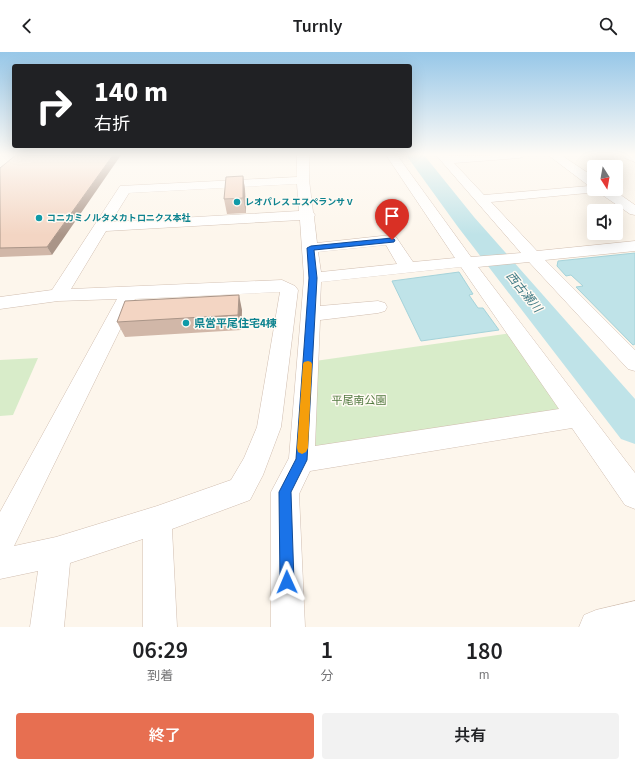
<!DOCTYPE html>
<html lang="ja">
<meta charset="utf-8">
<style>
body{margin:0;font-family:"Source Sans 3","Noto Sans JP",sans-serif;background:#f2f2f2;color:#202124;height:100vh;display:flex;flex-direction:column;font-size:15px;white-space:nowrap}
*{box-sizing:border-box;margin:0}
p{font-size:13px;color:#757577}
.icon{flex:none;width:22px;height:22px;fill:none;stroke:currentColor;stroke-width:2;stroke-linecap:round;stroke-linejoin:round}
.map{position:relative;height:575px;overflow:hidden}
.drawer{display:flex;flex-direction:column;background:#fff;flex:1}
.drawer>*{flex:none}
.banner{position:absolute;left:12px;top:12px;width:400px;height:84px;border-radius:4px;box-shadow:0 4px 16px #0002;background:#202124;color:#fff;overflow:hidden}
.needle{width:26px;rotate:169deg}
.tools{position:absolute;left:587px;top:108px;display:grid;gap:8px}
.tools a{display:grid;place-items:center;width:36px;height:36px;border-radius:4px;background:#fff;box-shadow:0 4px 16px #0002;font-size:20px}
.pin{position:absolute;display:grid;place-items:center;width:34px;height:34px;color:#fff;margin:-41px -17px;border-radius:50% 50% 50% 0;rotate:-45deg;box-shadow:0 0 4px #0007}
.pin .icon{rotate:45deg}
.me{position:absolute;width:44px;margin:-22px;rotate:359deg;stroke-linejoin:round;filter:drop-shadow(0 0 3px #0008)}
.turn{display:flex;align-items:center;gap:14px;height:84px;padding:0 16px;font-size:18px}
.turn .icon{width:52px;height:52px;stroke-width:2.5}
.turn b{display:block;font-size:28px;line-height:34px}
.eta{display:flex;justify-content:space-evenly;align-items:center;height:68px;text-align:center}
.eta b{font-size:24px;font-weight:600;line-height:28px}
.primary-button{display:flex;gap:8px;margin-top:auto;padding:8px 16px}
.primary-button a{flex:1;height:46px;border-radius:4px;background:#e76f51;color:#fff;font-size:16px;font-weight:600;line-height:46px;text-align:center}
.primary-button a+a{background:#f2f2f2;color:#202124}
header{display:flex;justify-content:space-between;align-items:center;height:52px;padding:0 16px;background:#fff;font-size:18px;font-weight:600}
.map>svg:first-child{display:block}
</style>
<header><svg class="icon" aria-label="back" viewBox="0 0 24 24"><path d="M15 5l-7 7 7 7"/></svg>Turnly<svg class="icon" aria-label="search" viewBox="0 0 24 24"><circle cx="10" cy="10" r="6"/><path d="M15 15l6 6"/></svg></header>
<div class="map">
<svg width="635" height="575" viewBox="0 0 635 575">
<rect width="100%" height="100%" fill="#fdf6ec"/>
<!-- green -->
<g fill="#d8ecc9">
<path d="M 512,281 L 569,360 L 309,400 L 315,309 Z"/>
<path d="M 38,306 L 13,363 L 0,364 L 0,308 Z"/>
</g>
<!-- water -->
<g fill="#bfe3e8" stroke="#a5d3da">
<path d="M 635,201 L 635,292 L 633,293 L 576,235 L 583,234 L 571,223 L 566,224 L 557,214 L 558,209 Z"/>
<path d="M 459,220 L 473,242 L 469,243 L 478,256 L 483,256 L 499,278 L 421,289 L 392,229 Z"/>
</g>
<g fill="none" stroke-linecap="round" stroke-linejoin="round">
<!-- river -->
<path fill="#bfe3e8" fill-rule="evenodd" d="M 406,103 L 424,103 L 474,165 L 635,347 L 635,392 L 621,387 L 458,175 Z"/>
<defs>
<g id="minor">
<path d="M 297,103 L 309,103 L 309,128 L 313,160 L 315,163 L 314,165 L 317,191 L 391,183 L 396,185 L 413,210 L 455,206 L 386,103 L 397,103 L 471,205 L 521,201 L 436,103 L 447,103 L 448,104 L 524,103 L 523,105 L 519,106 L 454,111 L 484,143 L 589,134 L 548,103 L 561,103 L 594,125 L 594,137 L 612,137 L 635,153 L 635,163 L 630,162 L 598,140 L 491,150 L 537,199 L 635,189 L 635,199 L 545,208 L 635,298 L 635,319 L 628,317 L 529,210 L 478,215 L 635,421 L 635,457 L 625,453 L 572,376 L 310,419 L 299,442 L 305,575 L 271,575 L 271,440 L 289,406 L 304,226 L 300,168 L 106,179 L 71,237 L 282,228 L 295,234 L 298,238 L 281,375 L 263,423 L 250,448 L 172,477 L 177,575 L 143,575 L 143,487 L 70,511 L 64,575 L 30,575 L 38,519 L 0,527 L 0,460 L 117,247 L 58,249 L 0,257 L 0,245 L 52,238 L 120,134 L 297,125 ZM 297,132 L 299,159 L 111,170 L 129,141 ZM 386,193 L 397,212 L 321,220 L 318,200 ZM 461,215 L 559,357 L 315,394 L 320,268 L 378,261 L 385,259 L 387,255 L 385,251 L 378,249 L 320,254 L 321,230 ZM 280,240 L 257,375 L 244,406 L 231,428 L 157,454 L 56,485 L 14,494 L 135,247 Z"/>
<path d="M 635,549 L 635,575 L 579,575 L 584,563 L 596,558 Z"/>
</g>
<path id="tertiary" d="M 623,103 L 635,103 L 635,110 L 625,106 Z"/>
</defs>
<!-- minor casing -->
<use href="#minor" stroke="#d1beb0" stroke-width="1"/>
<!-- tertiary casing -->
<use href="#tertiary" stroke="#d1beb0" stroke-width="1"/>
<!-- minor -->
<use href="#minor" fill="#fff" fill-rule="evenodd"/>
<!-- tertiary -->
<use href="#tertiary" fill="#fff" fill-rule="evenodd"/>
</g>
<!-- wall -->
<g fill="#d1b7a8">
<path d="M 0,116 L 52,203 L 0,205 Z"/>
<path d="M 243,124 L 245,138 L 246,161 L 227,162 L 224,147 Z"/>
<path d="M 242,258 L 241,278 L 125,285 L 117,270 Z"/>
</g>
<!-- shaded-wall -->
<g fill="#aa9588">
<path d="M 113,103 L 121,103 L 52,203 L 47,195 Z"/>
<path d="M 243,124 L 245,138 L 246,161 L 243,146 Z"/>
<path d="M 239,243 L 242,258 L 241,278 L 238,263 Z"/>
</g>
<!-- building -->
<g fill="#f3d5c3" stroke="#aa9588">
<path d="M 16,103 L 113,103 L 47,195 L 0,196 L 0,116 Z"/>
<path d="M 243,124 L 243,146 L 224,147 L 226,125 Z"/>
<path d="M 239,243 L 238,263 L 117,270 L 125,249 Z"/>
</g>
<!-- sky -->
<linearGradient id="sky" x2="0" y2="1"><stop stop-color="#97c7e8"/><stop offset="0.56" stop-color="#fefbf6"/><stop offset="1" stop-color="#fefbf6" stop-opacity="0"/></linearGradient>
<rect width="635" height="183" fill="url(#sky)"/>
<!-- route -->
<path fill="#1a73e8" stroke="#114b97" d="M 392,186 L 395,188 L 394,190 L 314,198 L 317,226 L 307,408 L 291,440 L 294,530 L 292,535 L 287,537 L 282,535 L 280,530 L 279,440 L 296,407 L 309,226 L 307,196 L 311,194 Z"/>
<!-- slow -->
<path fill="#f59e0b" d="M 308,309 L 311,310 L 312,312 L 308,396 L 306,400 L 302,402 L 298,400 L 297,396 L 303,312 L 304,310 Z"/>
<!-- markers -->
<g fill="#0f9aa8" stroke="#fffaf3" stroke-width="1.5">
<circle cx="237" cy="150" r="4"/>
<circle cx="39" cy="166" r="4"/>
<circle cx="186" cy="271" r="4"/>
</g>
<g text-anchor="middle" stroke-width="3" stroke-linejoin="round" paint-order="stroke">
<!-- far-culture labels -->
<g font-size="9" font-weight="bold" fill="#0d838f" stroke="#fffaf3" text-anchor="start">
<text x="245" y="153">レオパレス エスペランサⅤ</text>
<text x="47" y="169">コニカミノルタメカトロニクス本社</text>
</g>
<!-- culture labels -->
<g font-size="11" font-weight="bold" fill="#0d838f" stroke="#fffaf3" text-anchor="start">
<text x="194" y="275">県営平尾住宅4棟</text>
</g>
<!-- park labels -->
<g font-size="11" fill="#537a41" stroke="#fffaf3">
<text x="359" y="352">平尾南公園</text>
</g>
<!-- water labels -->
<g font-size="12" font-style="italic" fill="#437c86" stroke="#fffaf3">
<text transform="translate(524 240) rotate(51)" y="4">西古瀬川</text>
</g>
</g>
</svg>
<div class="tools">
<a><svg class="needle" viewBox="-14 -14 28 28"><path d="M0-13l5 13h-10z" fill="#e53935"/><path d="M0 13l5-13h-10z" fill="#757577"/></svg></a>
<a><svg class="icon" aria-label="sound" viewBox="0 0 24 24"><path d="M4 9h4l5-4v14l-5-4H4zM17 9q2 3 0 6"/></svg></a>
</div>
<div class="pin" style="left:392px;top:188px;background:#d93025"><svg class="icon" aria-label="arrive" viewBox="0 0 24 24"><path d="M6 21V4h12l-3 4 3 4H6"/></svg></div>
<svg class="me" style="left:287px;top:530px" viewBox="-20 -20 40 40"><path d="M0-17L14 15 0 8-14 15z" fill="#1a73e8" stroke="#fff" stroke-width="4"/></svg>
<div class="banner">
<div class="turn"><svg class="icon" aria-label="right" viewBox="0 0 24 24"><path d="M7 20v-9h11M14 6l5 5-5 5"/></svg><div><b>140 m</b>右折</div></div>
</div>
</div>
<section class="drawer">
<div class="eta">
<div><b>06:29</b><p>到着</p></div>
<div><b>1</b><p>分</p></div>
<div><b>180</b><p>m</p></div>
</div>
<div class="primary-button"><a>終了</a><a>共有</a></div>
</section>
